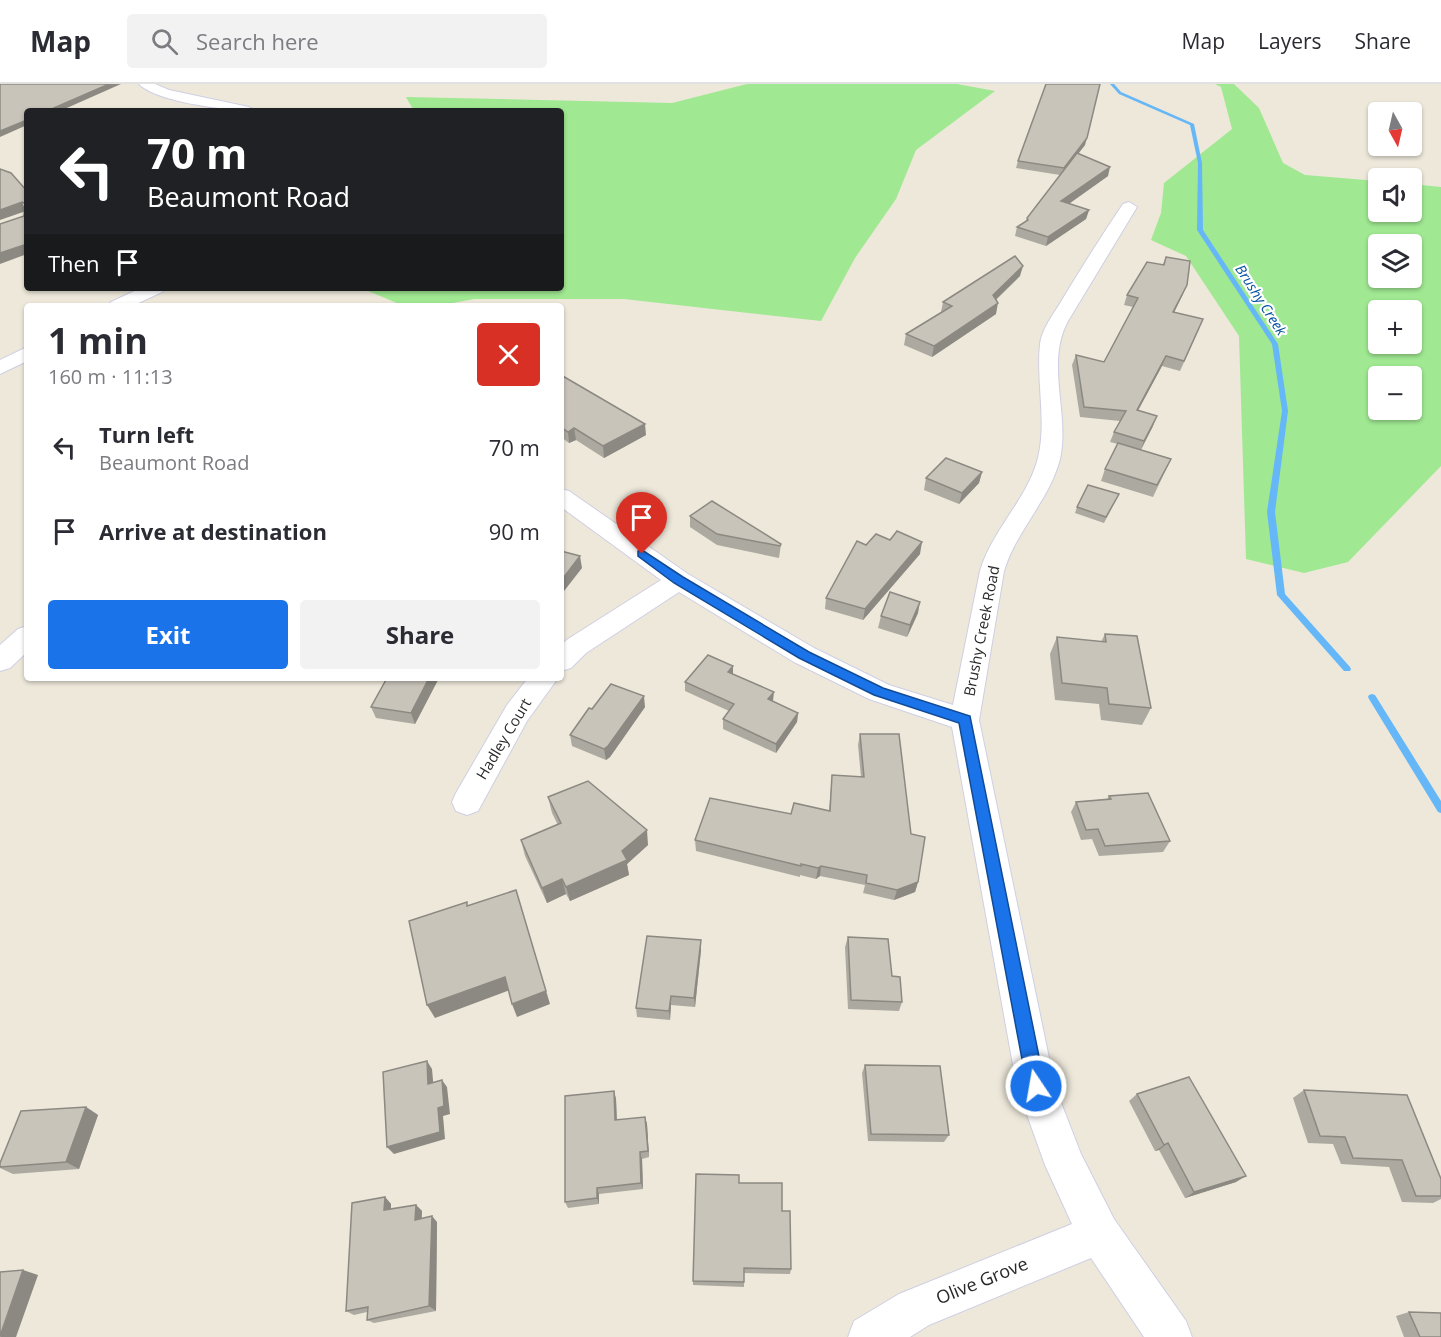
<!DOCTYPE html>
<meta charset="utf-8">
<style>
body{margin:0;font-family:"Open Sans",sans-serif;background:#f2f2f3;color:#2b2b33;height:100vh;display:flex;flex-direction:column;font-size:22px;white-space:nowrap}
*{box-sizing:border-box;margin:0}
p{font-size:20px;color:#7c7c81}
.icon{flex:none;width:33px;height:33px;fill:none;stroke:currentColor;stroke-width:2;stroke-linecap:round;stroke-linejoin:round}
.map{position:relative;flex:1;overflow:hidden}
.details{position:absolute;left:24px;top:219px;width:540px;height:378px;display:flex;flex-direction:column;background:#fff;border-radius:6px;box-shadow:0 2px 4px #0004}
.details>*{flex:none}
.banner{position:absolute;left:24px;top:24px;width:540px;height:183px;border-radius:6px;box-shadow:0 2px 4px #0004;background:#202124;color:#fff;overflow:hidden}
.needle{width:39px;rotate:172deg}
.tools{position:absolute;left:1368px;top:18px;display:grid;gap:12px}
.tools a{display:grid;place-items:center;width:54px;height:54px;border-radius:6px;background:#fff;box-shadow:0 2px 4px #0004;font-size:30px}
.pin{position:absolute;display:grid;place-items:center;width:51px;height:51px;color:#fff;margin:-62px -26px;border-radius:50% 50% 50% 0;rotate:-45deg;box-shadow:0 0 6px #0007}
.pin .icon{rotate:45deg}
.me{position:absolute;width:66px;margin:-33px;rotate:348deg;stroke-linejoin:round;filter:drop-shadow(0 0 4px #0008)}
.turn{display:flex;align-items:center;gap:21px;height:126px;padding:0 24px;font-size:27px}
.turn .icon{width:78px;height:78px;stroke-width:2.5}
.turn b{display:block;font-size:42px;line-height:51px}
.then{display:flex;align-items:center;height:57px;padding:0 24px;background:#0003;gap:12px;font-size:22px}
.round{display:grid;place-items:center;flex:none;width:63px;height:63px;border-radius:6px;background:#f2f2f3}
.summary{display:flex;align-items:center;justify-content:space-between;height:102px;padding:0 24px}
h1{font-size:36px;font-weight:700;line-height:45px}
.primary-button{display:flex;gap:12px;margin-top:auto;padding:12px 24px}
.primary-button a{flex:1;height:69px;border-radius:6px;background:#1a73e8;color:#fff;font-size:24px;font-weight:700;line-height:69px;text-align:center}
.primary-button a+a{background:#f2f2f3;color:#2b2b33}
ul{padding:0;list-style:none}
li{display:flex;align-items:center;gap:18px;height:84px;padding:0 24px}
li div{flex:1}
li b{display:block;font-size:22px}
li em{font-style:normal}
header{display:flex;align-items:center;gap:36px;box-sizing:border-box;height:84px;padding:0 30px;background:#fff;border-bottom:2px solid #e1e1e2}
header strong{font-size:28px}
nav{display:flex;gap:33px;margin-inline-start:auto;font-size:21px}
.search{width:420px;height:54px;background:#f2f2f3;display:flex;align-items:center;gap:15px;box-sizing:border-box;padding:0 21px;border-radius:6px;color:#7c7c81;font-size:22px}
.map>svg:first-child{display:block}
</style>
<header>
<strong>Map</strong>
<div class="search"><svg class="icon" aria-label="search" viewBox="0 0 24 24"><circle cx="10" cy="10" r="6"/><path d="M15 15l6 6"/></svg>Search here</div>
<nav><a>Map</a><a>Layers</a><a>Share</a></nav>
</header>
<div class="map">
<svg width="1441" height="1253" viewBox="0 0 1441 1253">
<rect width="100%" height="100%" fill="#ede8da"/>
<!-- green -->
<g fill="#a0e892" fill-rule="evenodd">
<path d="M 747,0 L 957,0 L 995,7 L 916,66 L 896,115 L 855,174 L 821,237 L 624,215 L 474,215 L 437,222 L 404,222 L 361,204 L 561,204 L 561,27 L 414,27 L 406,13 L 672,19 Z"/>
<path d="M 1215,0 L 1234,0 L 1259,24 L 1283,79 L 1305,91 L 1378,97 L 1378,128 L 1412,128 L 1412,100 L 1441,103 L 1441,382 L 1348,478 L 1304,489 L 1246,475 L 1239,252 L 1186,172 L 1151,156 L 1161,129 L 1164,99 L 1232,45 L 1221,3 ZM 1378,160 L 1412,160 L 1412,194 L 1378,194 ZM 1378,226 L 1412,226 L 1412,260 L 1378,260 ZM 1378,292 L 1412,292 L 1412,326 L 1378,326 Z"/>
</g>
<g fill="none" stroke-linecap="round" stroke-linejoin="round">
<!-- stream -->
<g fill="#65b7f7" fill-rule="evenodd">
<path d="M 1110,0 L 1114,0 L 1121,8 L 1194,40 L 1202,79 L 1203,146 L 1278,260 L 1288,327 L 1275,428 L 1285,510 L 1350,583 L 1351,585 L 1350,587 L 1344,587 L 1277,511 L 1267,428 L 1282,327 L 1272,260 L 1197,146 L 1198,79 L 1190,41 L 1119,10 Z"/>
<path d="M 1372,610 L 1375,611 L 1441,717 L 1441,729 L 1438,728 L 1369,615 L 1368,613 L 1369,611 Z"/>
</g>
<defs>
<g id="minor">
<path d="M 139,0 L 155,0 L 169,6 L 249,23 L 256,27 C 230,27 156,18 139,0 Z"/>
<path d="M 1129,118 L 1137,123 L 1068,237 C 1045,279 1070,330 1060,375 C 1050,415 1016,447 1004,487 L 979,636 L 1055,1003 L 1081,1070 L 1114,1135 L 1186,1237 L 1192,1253 L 1144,1253 L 1091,1174 L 929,1241 L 910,1253 L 848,1253 L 854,1237 L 899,1210 L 1072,1140 L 1045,1081 L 1017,1003 L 952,643 L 869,615 L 794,578 L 679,508 L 586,569 L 571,584 L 561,587 L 561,561 L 568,555 L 661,496 L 561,423 L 561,405 L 569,407 L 688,490 L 814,564 L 889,601 L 953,621 L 980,487 C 992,446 1028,414 1038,374 C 1047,337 1036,298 1040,260 C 1042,244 1054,230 1062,216 C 1082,183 1102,151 1123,120 Z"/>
<path d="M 141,204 L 165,204 L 162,208 L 132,222 L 108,222 L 111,218 Z"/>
<path d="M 27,263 L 27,277 L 0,290 L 0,276 Z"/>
<path d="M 27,542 L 27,568 L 10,584 L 0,587 L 0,561 L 18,545 Z"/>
<path d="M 528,594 L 558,594 L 527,637 L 478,727 L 467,731 L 456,727 L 452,718 L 456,709 L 507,621 Z"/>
</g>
</defs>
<!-- minor casing -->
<use href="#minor" stroke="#cfcfe4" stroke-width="2"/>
<!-- minor -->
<use href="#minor" fill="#fff" fill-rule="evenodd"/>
</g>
<!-- wall -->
<g fill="#aca9a0">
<path d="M 1085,61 L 1078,69 L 1108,92 L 1068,120 L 1089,126 L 1086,135 L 1046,162 L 1015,152 L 1017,143 L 1026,137 L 1027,134 L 1060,91 L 1016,84 L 1018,77 Z"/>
<path d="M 1166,173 L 1183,210 L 1174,229 L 1199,245 L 1180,287 L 1162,282 L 1138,326 L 1153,342 L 1141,366 L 1171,375 L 1153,413 L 1101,397 L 1105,385 L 1118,360 L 1110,358 L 1114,348 L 1120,337 L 1080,333 L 1072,281 L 1076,271 L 1104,278 L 1133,223 L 1124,221 L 1127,211 L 1163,180 Z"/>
<path d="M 1020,192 L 996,216 L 996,230 L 932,273 L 904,261 L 906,250 L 941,228 L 943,218 Z"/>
<path d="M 561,291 L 646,351 L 604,374 L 576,356 L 569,359 L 561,353 Z"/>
<path d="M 982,388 L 979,399 L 959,420 L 924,406 L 926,394 Z"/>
<path d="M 1116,416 L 1104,439 L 1075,429 L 1077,423 Z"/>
<path d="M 690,432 L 781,460 L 779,474 L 717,461 L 690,443 Z"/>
<path d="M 890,456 L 920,470 L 863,536 L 825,525 L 826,514 L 866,461 Z"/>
<path d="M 918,529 L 907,553 L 878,544 L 881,532 Z"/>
<path d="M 1105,550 L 1151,624 L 1142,641 L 1101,636 L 1099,620 L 1055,616 L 1050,570 L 1057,553 L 1101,558 Z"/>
<path d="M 733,582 L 733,590 L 773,618 L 798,629 L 797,638 L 776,669 L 723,645 L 723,635 L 729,627 L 685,607 L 685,598 Z"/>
<path d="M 439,594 L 415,640 L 376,634 L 371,623 Z"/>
<path d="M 645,623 L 610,673 L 606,676 L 572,662 L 570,651 L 592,625 Z"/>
<path d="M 860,650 L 911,750 L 918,798 L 915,808 L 894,816 L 863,809 L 865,801 L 820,792 L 816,795 L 800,791 L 800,793 L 696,767 L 695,756 L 791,730 L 829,727 L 832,691 L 861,693 L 858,661 Z"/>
<path d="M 1109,712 L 1170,757 L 1163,768 L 1099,772 L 1092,755 L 1081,756 L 1071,728 L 1076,718 L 1107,715 Z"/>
<path d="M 548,713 L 648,761 L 627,780 L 629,791 L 570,817 L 566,810 L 547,819 L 525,772 L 521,756 L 558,741 L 552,729 Z"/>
<path d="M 848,853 L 892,892 L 902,918 L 899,927 L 848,925 L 845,863 Z"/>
<path d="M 701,856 L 701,866 L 695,923 L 671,921 L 670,936 L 637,933 L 636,924 Z"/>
<path d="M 865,981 L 949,1051 L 944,1058 L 868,1057 L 862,989 Z"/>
<path d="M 1304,1006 L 1441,1095 L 1441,1115 L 1433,1119 L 1402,1118 L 1389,1083 L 1341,1080 L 1333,1060 L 1308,1059 L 1293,1014 Z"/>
<path d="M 614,1007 L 616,1015 L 617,1036 L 645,1033 L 647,1040 L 649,1073 L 642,1075 L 643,1105 L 599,1110 L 599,1120 L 568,1124 L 565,1118 Z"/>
<path d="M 1137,1010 L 1236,1098 L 1185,1114 L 1159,1066 L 1155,1067 L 1129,1017 Z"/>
<path d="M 86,1023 L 98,1031 L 79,1085 L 13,1090 L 0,1084 L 0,1079 Z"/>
<path d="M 739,1099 L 782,1127 L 791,1185 L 790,1190 L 744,1189 L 744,1203 L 693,1201 L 693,1197 Z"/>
<path d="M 385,1113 L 391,1120 L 391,1125 L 416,1121 L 422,1127 L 422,1134 L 437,1138 L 436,1227 L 374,1239 L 367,1236 L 367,1228 L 354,1231 L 346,1227 Z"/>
<path d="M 1409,1228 L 1441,1253 L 1404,1253 L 1396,1232 Z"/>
</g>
<!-- shaded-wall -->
<g fill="#8c8982">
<path d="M 109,0 L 121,0 L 60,27 L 47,27 Z"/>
<path d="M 27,36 L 27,41 L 0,53 L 0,47 Z"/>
<path d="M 1087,54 L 1085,61 L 1062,91 L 1064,84 Z"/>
<path d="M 1110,83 L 1108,92 L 1059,127 L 1061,117 Z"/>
<path d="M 22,118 L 26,127 L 0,136 L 0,126 Z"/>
<path d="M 1089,126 L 1086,135 L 1046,162 L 1048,153 Z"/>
<path d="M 27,160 L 27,170 L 0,180 L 0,169 Z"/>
<path d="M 1023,182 L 1020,192 L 990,221 L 993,211 Z"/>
<path d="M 1187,201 L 1183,210 L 1169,238 L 1173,228 Z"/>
<path d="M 998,219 L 996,230 L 932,273 L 934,262 Z"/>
<path d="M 1166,272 L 1162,282 L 1133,336 L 1137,326 Z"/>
<path d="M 1157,332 L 1153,342 L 1140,367 L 1144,357 Z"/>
<path d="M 645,340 L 646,351 L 604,374 L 603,362 Z"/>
<path d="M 574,344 L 576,356 L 569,359 L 568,348 Z"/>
<path d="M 982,388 L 979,399 L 959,420 L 962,409 Z"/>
<path d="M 922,458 L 920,470 L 863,536 L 865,525 Z"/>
<path d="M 580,472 L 582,484 L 561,511 L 561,497 Z"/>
<path d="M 920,518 L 918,529 L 907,553 L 910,541 Z"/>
<path d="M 733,582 L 733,591 L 728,588 Z"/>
<path d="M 429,594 L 439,594 L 415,640 L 411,629 Z"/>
<path d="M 774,608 L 773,617 L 768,615 Z"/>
<path d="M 644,612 L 645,623 L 610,673 L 606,676 L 604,665 Z"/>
<path d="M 798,629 L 797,638 L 776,669 L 776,660 Z"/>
<path d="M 647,746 L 648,761 L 627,780 L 629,791 L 570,817 L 566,803 L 622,767 Z"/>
<path d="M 821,782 L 820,792 L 816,795 L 818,784 Z"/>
<path d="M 562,795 L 566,810 L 547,819 L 542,804 Z"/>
<path d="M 918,798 L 915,808 L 894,816 L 897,806 Z"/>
<path d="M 516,806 L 550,920 L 517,933 L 512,920 Z"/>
<path d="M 701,856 L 701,866 L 695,923 L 694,914 Z"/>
<path d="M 505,893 L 510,906 L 435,934 L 427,921 Z"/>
<path d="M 671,912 L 671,921 L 670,936 L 669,927 Z"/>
<path d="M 427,977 L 432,985 L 434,1008 L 428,1000 Z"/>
<path d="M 442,996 L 447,1003 L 450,1030 L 443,1032 L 445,1055 L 394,1070 L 387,1063 L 438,1024 Z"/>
<path d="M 614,1007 L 616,1015 L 617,1043 L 615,1036 Z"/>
<path d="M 86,1023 L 98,1031 L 79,1085 L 66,1078 Z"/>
<path d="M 645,1033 L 647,1040 L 649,1073 L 648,1067 Z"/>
<path d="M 1168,1059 L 1159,1066 L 1155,1067 L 1164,1061 Z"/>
<path d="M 640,1068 L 642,1075 L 643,1105 L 641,1099 Z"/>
<path d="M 1246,1092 L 1236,1098 L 1185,1114 L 1194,1108 Z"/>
<path d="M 597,1104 L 599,1110 L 599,1120 L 597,1114 Z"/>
<path d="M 385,1113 L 391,1120 L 391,1132 L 384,1126 Z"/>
<path d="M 416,1121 L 422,1127 L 421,1141 L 415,1136 Z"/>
<path d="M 432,1132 L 437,1138 L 436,1227 L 429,1222 Z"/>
<path d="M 23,1186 L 38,1191 L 16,1253 L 0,1253 Z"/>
</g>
<!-- building -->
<g fill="#c8c4ba" stroke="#8c8982" stroke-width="1.5">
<path d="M 0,0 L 109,0 L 47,27 L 27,27 L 27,36 L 0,47 Z"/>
<path d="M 1046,0 L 1100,0 L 1087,54 L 1064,84 L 1018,77 Z"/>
<path d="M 1077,69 L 1110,83 L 1061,117 L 1089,126 L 1048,153 L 1017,143 L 1028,136 L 1027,134 Z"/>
<path d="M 0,85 L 11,89 L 27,107 L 27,160 L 0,169 L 0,140 L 24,132 L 25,120 L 22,118 L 0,126 Z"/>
<path d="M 1015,172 L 1023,182 L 993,211 L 998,219 L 934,262 L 906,250 L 952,222 L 943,218 Z"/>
<path d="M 1166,173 L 1190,177 L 1187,201 L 1173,228 L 1203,235 L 1184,277 L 1166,272 L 1137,326 L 1157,332 L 1144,357 L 1114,348 L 1126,327 L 1084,323 L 1076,271 L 1104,278 L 1138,214 L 1127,211 L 1147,178 L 1164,181 Z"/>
<path d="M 561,291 L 645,340 L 603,362 L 574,344 L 568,348 L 561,343 Z"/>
<path d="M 1118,359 L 1171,375 L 1157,401 L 1105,385 Z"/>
<path d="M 946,374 L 982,388 L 962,409 L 926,394 Z"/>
<path d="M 1088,401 L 1119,410 L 1106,433 L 1077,423 Z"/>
<path d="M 712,417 L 781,460 L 780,462 L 717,450 L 690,432 Z"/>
<path d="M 897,447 L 922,458 L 865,525 L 826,514 L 857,457 L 866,461 L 876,450 L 890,456 Z"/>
<path d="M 561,467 L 580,472 L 561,497 Z"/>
<path d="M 890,508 L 920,518 L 910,541 L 881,532 Z"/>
<path d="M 1105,550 L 1137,552 L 1151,624 L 1109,620 L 1107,604 L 1062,599 L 1057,553 L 1106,558 Z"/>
<path d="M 708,571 L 733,582 L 728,588 L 774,608 L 768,615 L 798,629 L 776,660 L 723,635 L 734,620 L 685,598 Z"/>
<path d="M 387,594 L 429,594 L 411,629 L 371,623 Z"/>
<path d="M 611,600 L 644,612 L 608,662 L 604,665 L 570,651 L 589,624 L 592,625 Z"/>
<path d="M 860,650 L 899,650 L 911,750 L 925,753 L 918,798 L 897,806 L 866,799 L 867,791 L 821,782 L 818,784 L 801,780 L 801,782 L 695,756 L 710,714 L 791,730 L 794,719 L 830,727 L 832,691 L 864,693 Z"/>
<path d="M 588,697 L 647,746 L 622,767 L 627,776 L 566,803 L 562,795 L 542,804 L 521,756 L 561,739 L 548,713 Z"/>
<path d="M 1148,709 L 1170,757 L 1105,762 L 1098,745 L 1086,746 L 1076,718 L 1111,715 L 1109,712 Z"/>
<path d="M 516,806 L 546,907 L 512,920 L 505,893 L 427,921 L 409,837 L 467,818 L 467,822 Z"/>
<path d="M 647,852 L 701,856 L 694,914 L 671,912 L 669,927 L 636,924 Z"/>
<path d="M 848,853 L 888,855 L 892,892 L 900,893 L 902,918 L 851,916 Z"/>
<path d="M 427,977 L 428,1000 L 442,996 L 444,1022 L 438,1024 L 440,1048 L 387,1063 L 383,988 Z"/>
<path d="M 865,981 L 940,982 L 949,1051 L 871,1050 Z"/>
<path d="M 1189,993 L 1246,1092 L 1194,1108 L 1168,1059 L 1164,1061 L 1137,1010 Z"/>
<path d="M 1304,1006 L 1407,1011 L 1441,1095 L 1441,1112 L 1416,1112 L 1402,1076 L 1353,1074 L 1345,1053 L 1320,1052 Z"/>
<path d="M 614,1007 L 615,1036 L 645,1033 L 648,1067 L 640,1068 L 641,1099 L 597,1104 L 597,1114 L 565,1118 L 565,1012 Z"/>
<path d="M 86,1023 L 66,1078 L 0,1083 L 0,1079 L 21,1027 Z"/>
<path d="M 696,1090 L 739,1091 L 739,1099 L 782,1099 L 782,1127 L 790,1127 L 791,1185 L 744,1184 L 744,1198 L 693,1197 Z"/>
<path d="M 385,1113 L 384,1126 L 416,1121 L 415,1136 L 432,1132 L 429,1222 L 367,1236 L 368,1223 L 346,1227 L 352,1119 Z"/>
<path d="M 23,1186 L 0,1252 L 0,1188 Z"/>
<path d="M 1409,1228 L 1441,1229 L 1441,1253 L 1420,1253 Z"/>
</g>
<!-- route -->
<path fill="#1a73e8" stroke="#114b97" stroke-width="1.5" d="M 642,466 L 683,493 L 809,568 L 883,604 L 970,632 L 1045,1002 L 1042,1009 L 1036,1012 L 1029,1009 L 1027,1002 L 959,639 L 874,611 L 799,574 L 674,499 L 638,472 L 638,467 Z"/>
<g text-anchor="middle" stroke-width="4.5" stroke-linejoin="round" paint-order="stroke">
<!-- far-water labels -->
<g font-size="14" font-style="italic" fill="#0451a3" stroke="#fff">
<text transform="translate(1261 216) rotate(57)" y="5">Brushy Creek</text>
</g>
<!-- street labels -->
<g font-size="15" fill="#292929" stroke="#fff">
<text transform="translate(982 547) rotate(-79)" y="5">Brushy Creek Road</text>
<text transform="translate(504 655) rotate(-59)" y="5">Hadley Court</text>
</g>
<!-- near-street labels -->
<g font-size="18" fill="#292929" stroke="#fff">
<text transform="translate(982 1197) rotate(-22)" y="6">Olive Grove</text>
</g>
</g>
</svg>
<div class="tools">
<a><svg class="needle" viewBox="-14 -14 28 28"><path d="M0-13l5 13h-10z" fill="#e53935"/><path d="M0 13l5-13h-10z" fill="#7c7c81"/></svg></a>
<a><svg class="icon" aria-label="sound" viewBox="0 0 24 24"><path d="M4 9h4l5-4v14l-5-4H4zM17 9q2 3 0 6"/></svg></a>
<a><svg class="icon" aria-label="layers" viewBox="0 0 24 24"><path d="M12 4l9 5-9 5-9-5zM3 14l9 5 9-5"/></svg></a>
<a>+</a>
<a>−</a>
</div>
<div class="pin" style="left:642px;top:470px;background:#d93025"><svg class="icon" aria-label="arrive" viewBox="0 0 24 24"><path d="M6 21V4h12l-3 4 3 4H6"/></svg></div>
<svg class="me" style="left:1036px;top:1002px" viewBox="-20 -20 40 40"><circle r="17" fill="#1a73e8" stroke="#fff" stroke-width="3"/><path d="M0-11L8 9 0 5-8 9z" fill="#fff"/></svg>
<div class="banner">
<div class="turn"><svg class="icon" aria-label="left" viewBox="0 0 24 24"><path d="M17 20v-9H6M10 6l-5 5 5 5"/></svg><div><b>70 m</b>Beaumont Road</div></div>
<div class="then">Then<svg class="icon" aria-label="arrive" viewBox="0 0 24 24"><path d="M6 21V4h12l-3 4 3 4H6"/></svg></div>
</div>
<section class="details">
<div class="summary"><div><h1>1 min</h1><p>160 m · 11:13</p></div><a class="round" style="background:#d93025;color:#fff"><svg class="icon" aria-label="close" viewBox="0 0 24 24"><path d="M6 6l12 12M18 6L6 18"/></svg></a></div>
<ul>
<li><svg class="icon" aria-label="left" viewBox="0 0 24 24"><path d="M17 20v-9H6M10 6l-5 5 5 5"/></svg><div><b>Turn left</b><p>Beaumont Road</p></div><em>70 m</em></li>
<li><svg class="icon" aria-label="arrive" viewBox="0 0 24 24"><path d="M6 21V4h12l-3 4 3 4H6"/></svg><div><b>Arrive at destination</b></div><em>90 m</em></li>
</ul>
<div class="primary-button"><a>Exit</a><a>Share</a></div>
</section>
</div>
